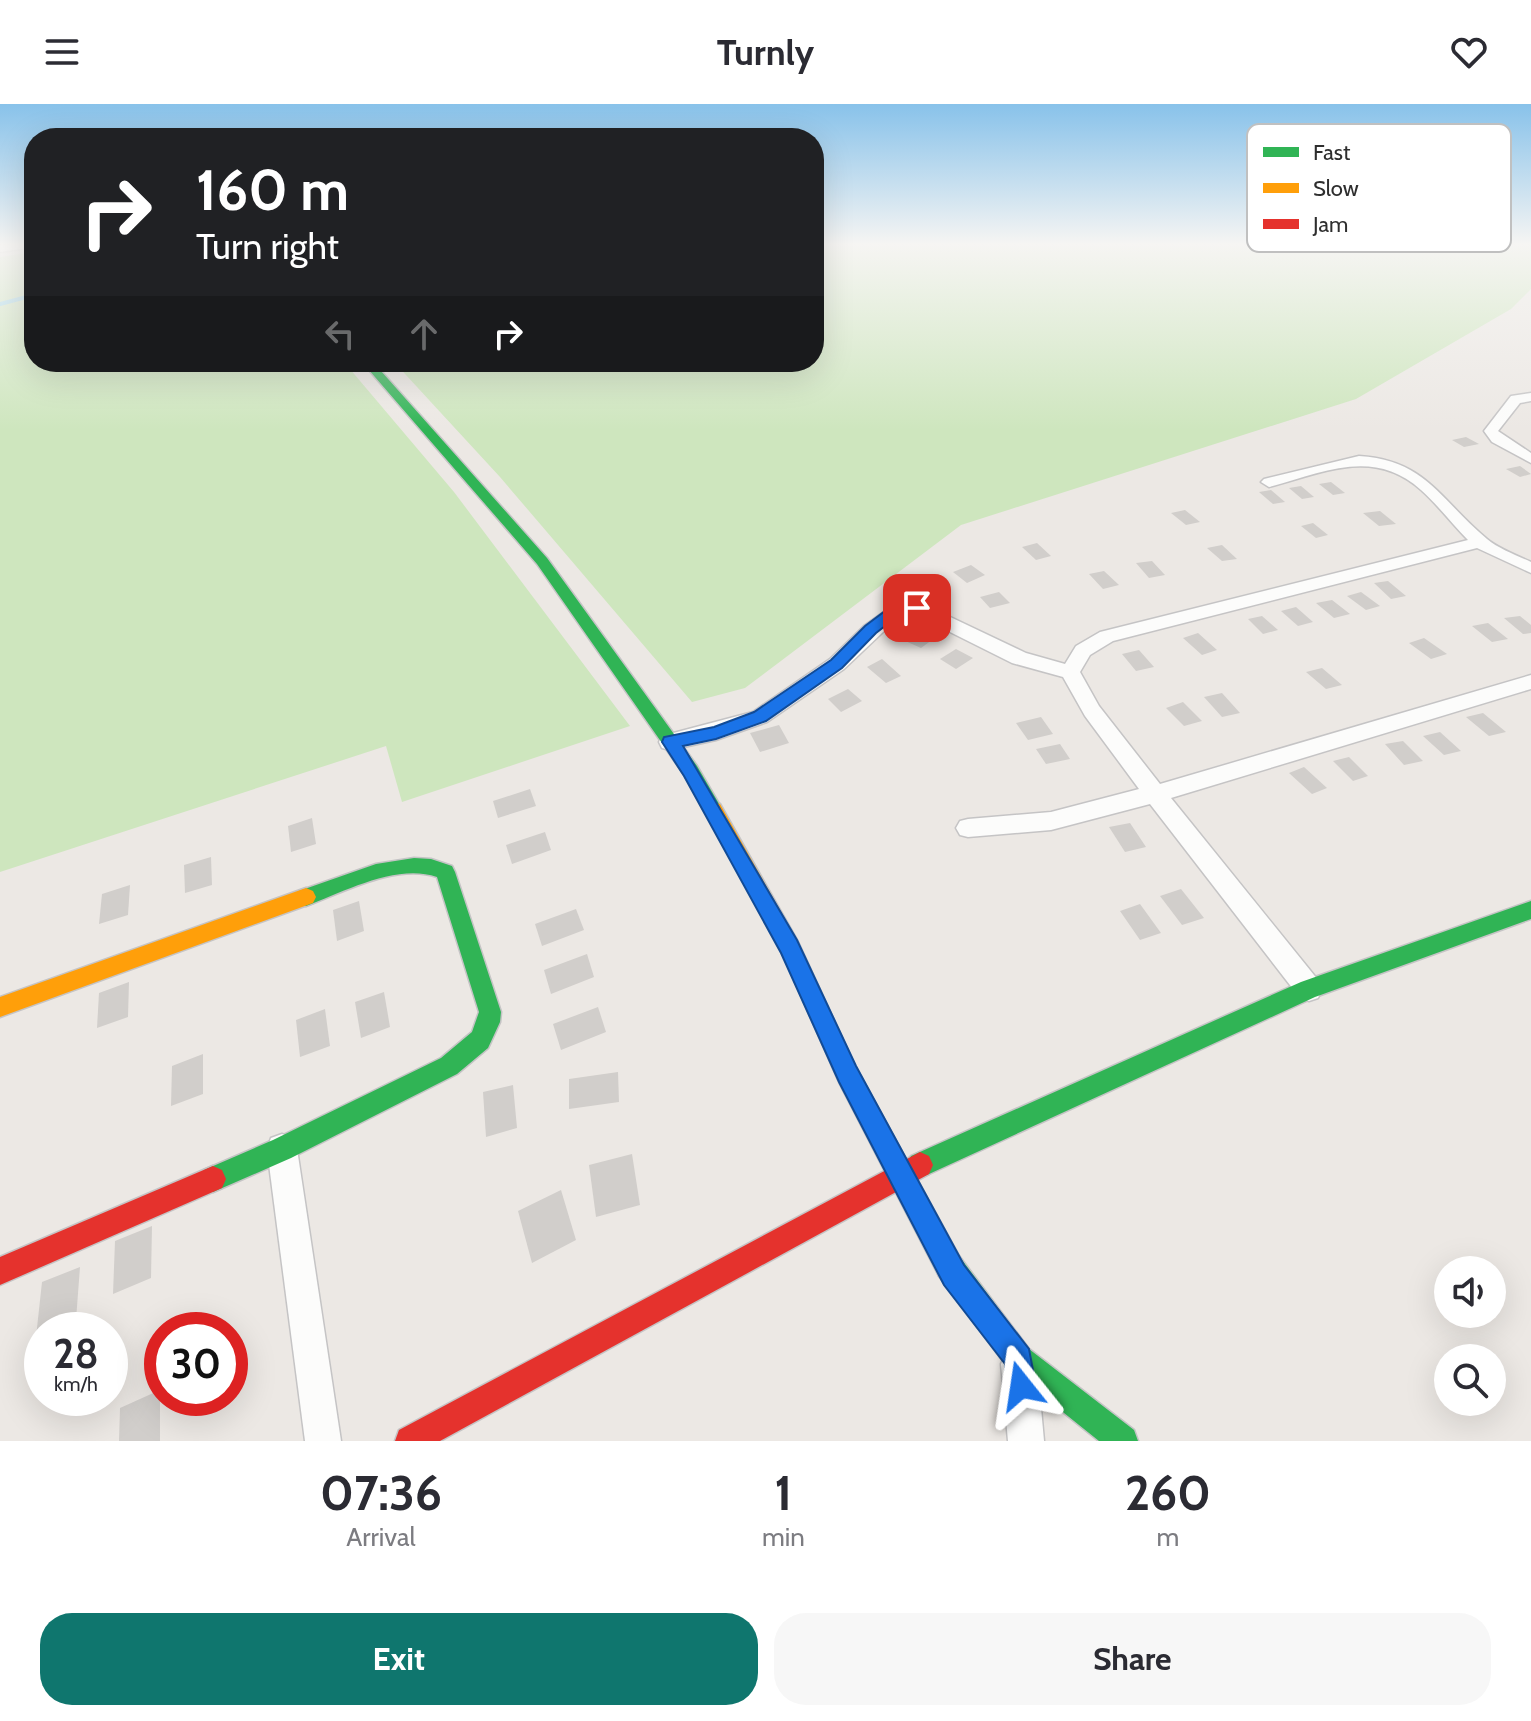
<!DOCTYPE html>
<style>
body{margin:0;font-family:Cabin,sans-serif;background:#f7f7f7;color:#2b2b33;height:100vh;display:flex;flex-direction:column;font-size:30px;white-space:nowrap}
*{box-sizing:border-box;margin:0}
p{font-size:26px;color:#7c7c81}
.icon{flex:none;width:44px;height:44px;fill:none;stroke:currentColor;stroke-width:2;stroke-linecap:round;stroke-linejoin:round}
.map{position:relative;height:1337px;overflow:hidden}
.panel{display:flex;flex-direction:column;background:#fff;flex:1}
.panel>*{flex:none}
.top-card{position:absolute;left:24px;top:24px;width:800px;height:244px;border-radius:32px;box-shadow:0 8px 32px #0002;background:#202124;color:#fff;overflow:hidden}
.controls{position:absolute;left:1434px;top:1152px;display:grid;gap:16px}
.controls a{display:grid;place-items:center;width:72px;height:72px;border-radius:50%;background:#fff;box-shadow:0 8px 32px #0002;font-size:40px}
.speed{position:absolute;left:24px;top:1208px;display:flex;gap:16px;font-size:40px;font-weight:700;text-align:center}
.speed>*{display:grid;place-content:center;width:104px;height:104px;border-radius:50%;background:#fff;box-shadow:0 8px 32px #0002;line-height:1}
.speed small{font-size:20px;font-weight:400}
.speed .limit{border:12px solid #d22;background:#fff;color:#111}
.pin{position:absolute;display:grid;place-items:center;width:68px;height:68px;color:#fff;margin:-34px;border-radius:16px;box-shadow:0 4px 12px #0006}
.me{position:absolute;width:88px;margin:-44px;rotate:345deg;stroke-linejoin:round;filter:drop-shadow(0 0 6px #0008)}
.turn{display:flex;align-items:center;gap:28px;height:168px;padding:0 40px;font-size:36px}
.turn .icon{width:104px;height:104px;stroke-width:2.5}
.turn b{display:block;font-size:56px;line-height:68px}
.lanes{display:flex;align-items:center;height:76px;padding:0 40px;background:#0003;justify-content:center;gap:40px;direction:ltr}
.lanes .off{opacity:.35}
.eta{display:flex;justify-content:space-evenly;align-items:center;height:136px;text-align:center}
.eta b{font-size:48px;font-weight:800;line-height:56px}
.cta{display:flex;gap:16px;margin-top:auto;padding:16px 40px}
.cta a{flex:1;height:92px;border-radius:32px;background:#0f766e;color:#fff;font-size:32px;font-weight:800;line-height:92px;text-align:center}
.cta a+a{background:#f7f7f7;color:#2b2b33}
header{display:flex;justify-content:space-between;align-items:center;height:104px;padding:0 40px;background:#fff;font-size:36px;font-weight:800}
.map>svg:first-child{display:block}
</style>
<header><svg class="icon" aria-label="menu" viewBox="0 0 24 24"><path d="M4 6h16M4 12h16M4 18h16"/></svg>Turnly<svg class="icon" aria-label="heart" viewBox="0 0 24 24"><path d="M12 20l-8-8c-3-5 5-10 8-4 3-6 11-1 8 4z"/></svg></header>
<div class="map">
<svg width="1531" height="1337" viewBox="0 0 1531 1337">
<rect width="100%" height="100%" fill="#ece8e4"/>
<!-- green -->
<g fill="#cee6be">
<path d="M 814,139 L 1531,139 L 1531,185 L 1511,205 L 1356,295 L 961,421 L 745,584 L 692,598 L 500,373 L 394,258 L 814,258 Z"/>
<path d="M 34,148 L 34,258 L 344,258 L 454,388 L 630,622 L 402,698 L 386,642 L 0,768 L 0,153 Z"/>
</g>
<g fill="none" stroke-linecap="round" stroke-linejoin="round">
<!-- stream -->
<path stroke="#99d6ec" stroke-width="4" d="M 0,200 L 34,191"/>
</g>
<!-- building -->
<g fill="#d1cecb">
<path d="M 1466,333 L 1479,340 L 1464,343 L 1452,336 Z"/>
<path d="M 1520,362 L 1531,370 L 1520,373 L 1506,365 Z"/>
<path d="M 1331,378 L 1345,389 L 1333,391 L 1319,380 Z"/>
<path d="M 1301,382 L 1314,393 L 1302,395 L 1289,384 Z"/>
<path d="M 1271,386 L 1285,398 L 1273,400 L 1259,388 Z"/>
<path d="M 1185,406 L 1200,418 L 1186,421 L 1171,409 Z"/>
<path d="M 1380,407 L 1396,420 L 1379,422 L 1363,409 Z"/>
<path d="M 1313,419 L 1328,431 L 1316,434 L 1301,422 Z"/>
<path d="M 1037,439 L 1051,452 L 1036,456 L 1022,443 Z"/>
<path d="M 1222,441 L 1237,455 L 1222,457 L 1207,444 Z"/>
<path d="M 1152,457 L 1165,471 L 1149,474 L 1136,459 Z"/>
<path d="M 971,461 L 985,471 L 967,479 L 953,468 Z"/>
<path d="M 1104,467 L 1119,481 L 1103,485 L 1089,470 Z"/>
<path d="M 1388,477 L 1406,492 L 1391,495 L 1374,479 Z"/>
<path d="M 999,488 L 1010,499 L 990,504 L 980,493 Z"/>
<path d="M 1361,488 L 1380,502 L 1366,506 L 1347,492 Z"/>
<path d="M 1332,496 L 1350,510 L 1334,514 L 1316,499 Z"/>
<path d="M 1296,503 L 1313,518 L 1298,522 L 1281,507 Z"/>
<path d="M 1262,512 L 1278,526 L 1263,530 L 1248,515 Z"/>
<path d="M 1520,512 L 1531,521 L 1531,529 L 1523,530 L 1504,514 Z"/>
<path d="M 1488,519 L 1508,535 L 1492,538 L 1472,522 Z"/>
<path d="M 919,524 L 936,533 L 921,544 L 903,536 Z"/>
<path d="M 1198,529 L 1217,546 L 1202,551 L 1183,534 Z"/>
<path d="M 1424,534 L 1447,550 L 1431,555 L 1409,539 Z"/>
<path d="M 956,545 L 973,554 L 956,565 L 940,555 Z"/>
<path d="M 1139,546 L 1154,563 L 1136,567 L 1122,550 Z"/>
<path d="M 882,555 L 901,572 L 886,579 L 867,563 Z"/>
<path d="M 1322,564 L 1342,581 L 1326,585 L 1306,568 Z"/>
<path d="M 848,585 L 862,597 L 841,608 L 828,595 Z"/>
<path d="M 1222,589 L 1240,609 L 1222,613 L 1204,593 Z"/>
<path d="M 1183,598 L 1202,617 L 1184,622 L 1166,604 Z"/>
<path d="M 1483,609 L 1506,628 L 1489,632 L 1466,613 Z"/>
<path d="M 1041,613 L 1053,630 L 1028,636 L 1016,619 Z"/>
<path d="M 779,621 L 789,639 L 760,648 L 750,629 Z"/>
<path d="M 1440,628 L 1461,647 L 1444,651 L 1423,632 Z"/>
<path d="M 1403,637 L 1423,657 L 1404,661 L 1385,640 Z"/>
<path d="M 1060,640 L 1070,655 L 1046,660 L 1036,645 Z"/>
<path d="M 1349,653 L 1368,672 L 1353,677 L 1333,657 Z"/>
<path d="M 1304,663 L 1327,684 L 1312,690 L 1289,669 Z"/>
<path d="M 530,685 L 536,702 L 498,714 L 493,697 Z"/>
<path d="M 312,714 L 316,740 L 291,748 L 288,722 Z"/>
<path d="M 1130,719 L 1146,743 L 1125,748 L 1109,723 Z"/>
<path d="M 545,728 L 551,746 L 512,760 L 506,741 Z"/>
<path d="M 211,753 L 212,781 L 185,789 L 184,761 Z"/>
<path d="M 130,781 L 128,811 L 99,820 L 102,790 Z"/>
<path d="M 1181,785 L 1204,814 L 1182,821 L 1160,792 Z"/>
<path d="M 359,797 L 364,827 L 337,837 L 333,806 Z"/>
<path d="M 1140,800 L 1161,829 L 1140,836 L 1120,807 Z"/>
<path d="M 576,805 L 584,826 L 542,842 L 535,820 Z"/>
<path d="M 587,850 L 594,873 L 551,890 L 544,866 Z"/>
<path d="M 129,878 L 128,913 L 97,924 L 99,889 Z"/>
<path d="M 384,888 L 390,923 L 361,934 L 355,898 Z"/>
<path d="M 598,903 L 606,928 L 561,946 L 553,920 Z"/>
<path d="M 325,905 L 330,942 L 300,953 L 296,916 Z"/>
<path d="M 203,950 L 203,990 L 171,1002 L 172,962 Z"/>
<path d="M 618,968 L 619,998 L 569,1005 L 569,975 Z"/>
<path d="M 513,981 L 517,1024 L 486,1033 L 483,988 Z"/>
<path d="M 632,1050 L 640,1101 L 596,1113 L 589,1061 Z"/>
<path d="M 561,1086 L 576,1136 L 532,1159 L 518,1107 Z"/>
<path d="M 152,1122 L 151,1174 L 113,1190 L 115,1137 Z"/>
<path d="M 80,1163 L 76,1216 L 54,1226 L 42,1226 L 42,1231 L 36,1233 L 42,1178 Z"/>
<path d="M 160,1286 L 160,1337 L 119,1337 L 120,1304 Z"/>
</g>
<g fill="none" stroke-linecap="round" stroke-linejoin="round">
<defs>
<g id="street">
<path d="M 20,139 L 34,139 L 34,143 L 0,148 L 0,142 Z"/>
<path d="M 1531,289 L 1531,297 L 1520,299 L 1498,327 L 1531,349 L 1531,359 L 1492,338 L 1484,327 L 1511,292 Z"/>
<path d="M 1359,352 C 1426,356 1440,396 1487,435 C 1499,445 1516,451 1531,458 L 1531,469 L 1477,444 L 1113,537 L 1090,551 L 1080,568 L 1099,602 L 1160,680 L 1531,571 L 1531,585 L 1171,694 L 1318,876 L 1322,885 L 1318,894 L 1309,897 L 1300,894 L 1150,700 L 1051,726 L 968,733 L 960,731 L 956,724 L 960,717 L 968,715 L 1051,708 L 1139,685 L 1085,612 L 1063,573 L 1012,559 L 914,510 L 902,510 L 844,565 L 767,618 L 716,636 L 670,646 L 662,644 L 659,638 L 662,632 L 753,608 L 830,555 L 864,522 L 898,498 L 923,500 L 1026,549 L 1065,560 L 1076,542 L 1100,528 L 1468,436 C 1452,420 1438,401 1421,386 C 1373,343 1323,369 1269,383 L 1261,378 L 1264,375 Z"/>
<path d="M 282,1030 L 293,1034 L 297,1045 L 341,1337 L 305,1337 L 267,1045 L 271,1034 Z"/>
<path d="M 1019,1242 L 1031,1248 L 1037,1260 L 1044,1337 L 1008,1337 L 1001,1260 L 1007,1248 Z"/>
</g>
<g id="fast">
<path d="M 362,258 L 373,258 L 547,454 L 697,662 L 722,705 L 720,710 L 706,710 L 685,672 L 537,460 Z"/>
<path d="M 414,754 L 431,755 L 452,762 L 455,768 L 501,908 L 500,918 L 488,944 L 457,970 L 291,1054 L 213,1088 L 204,1084 L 200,1075 L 204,1066 L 273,1036 L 441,954 L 472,928 L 479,908 L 437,773 C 396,759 344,788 306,802 L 299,799 L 296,793 L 299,787 L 376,760 Z"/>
<path d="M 1531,797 L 1531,815 L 1315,893 L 929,1070 L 920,1074 L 911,1070 L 907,1061 L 911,1052 L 1301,878 Z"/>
<path d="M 949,1148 L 959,1152 L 1029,1245 L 1134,1326 L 1138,1337 L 1099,1337 L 1009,1265 L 939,1172 L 935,1162 L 939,1152 Z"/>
</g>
<g id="slow">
<path d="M 713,698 L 720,700 L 797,836 L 855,962 L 959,1152 L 963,1162 L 959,1172 L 949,1176 L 939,1172 L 839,978 L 782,848 L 704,705 L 706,700 Z"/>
<path d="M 306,784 L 313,787 L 316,793 L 313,799 L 0,913 L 0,893 Z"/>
</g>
<g id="jam">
<path d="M 920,1048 L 929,1052 L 933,1061 L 929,1070 L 440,1337 L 395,1337 L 399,1326 Z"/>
<path d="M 213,1062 L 222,1066 L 226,1075 L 222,1084 L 0,1181 L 0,1153 Z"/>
</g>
</defs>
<!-- street casing -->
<use href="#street" stroke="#c5c4c5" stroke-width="3"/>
<!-- fast casing -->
<use href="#fast" stroke="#c5c4c5" stroke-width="3"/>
<!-- slow casing -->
<use href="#slow" stroke="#c5c4c5" stroke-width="3"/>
<!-- jam casing -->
<use href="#jam" stroke="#c5c4c5" stroke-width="3"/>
<!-- street -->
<use href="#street" fill="#fcfcfb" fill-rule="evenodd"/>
<!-- fast -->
<use href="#fast" fill="#30b455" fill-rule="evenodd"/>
<!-- slow -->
<use href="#slow" fill="#ff9f0a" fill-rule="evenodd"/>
<!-- jam -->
<use href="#jam" fill="#e5322d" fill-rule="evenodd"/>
</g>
<!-- sky -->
<linearGradient id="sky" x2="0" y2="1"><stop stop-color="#88c2ea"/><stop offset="0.43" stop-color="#f6f5f3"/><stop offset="1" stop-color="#f6f5f3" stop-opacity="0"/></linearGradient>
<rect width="1531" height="326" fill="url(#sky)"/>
<!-- route -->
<path fill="#1a73e8" stroke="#114b97" stroke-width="2" d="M 917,499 L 925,504 L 923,507 L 902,509 L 876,529 L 842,564 L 766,617 L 716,635 L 683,642 L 797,836 L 856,962 L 964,1161 L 1029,1245 L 1036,1282 L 1031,1293 L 1021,1297 L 1011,1293 L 1006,1282 L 1005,1260 L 944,1181 L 839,978 L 781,849 L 684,672 L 662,638 L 664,633 L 714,623 L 754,608 L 831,556 L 865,522 L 893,501 Z"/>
<!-- legend -->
<rect x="1247" y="20" width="264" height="128" rx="12" fill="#fff" stroke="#c0c0c0" stroke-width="2"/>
<rect x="1263" y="43" width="36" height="10" fill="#30b455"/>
<rect x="1263" y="79" width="36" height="10" fill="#ff9f0a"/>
<rect x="1263" y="115" width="36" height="10" fill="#e5322d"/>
<g font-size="22" fill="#2e2e2e">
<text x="1313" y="56">Fast</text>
<text x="1313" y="92">Slow</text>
<text x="1313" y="128">Jam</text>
</g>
</svg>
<div class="controls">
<a><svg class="icon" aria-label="sound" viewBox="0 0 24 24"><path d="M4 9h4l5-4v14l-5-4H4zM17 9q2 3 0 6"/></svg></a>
<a><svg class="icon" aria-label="search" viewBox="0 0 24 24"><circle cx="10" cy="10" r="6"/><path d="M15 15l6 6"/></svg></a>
</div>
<div class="speed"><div>28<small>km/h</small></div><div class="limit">30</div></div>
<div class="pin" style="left:917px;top:504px;background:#d93025"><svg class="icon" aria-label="arrive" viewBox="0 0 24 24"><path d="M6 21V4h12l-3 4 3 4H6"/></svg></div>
<svg class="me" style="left:1021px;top:1282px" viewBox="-20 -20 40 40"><path d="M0-17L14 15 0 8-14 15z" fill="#1a73e8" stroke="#fff" stroke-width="4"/></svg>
<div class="top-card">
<div class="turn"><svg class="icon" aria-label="right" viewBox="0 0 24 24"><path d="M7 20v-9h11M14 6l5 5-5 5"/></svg><div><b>160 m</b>Turn right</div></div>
<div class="lanes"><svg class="icon off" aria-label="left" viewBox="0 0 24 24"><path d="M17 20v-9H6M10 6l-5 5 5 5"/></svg><svg class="icon off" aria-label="ahead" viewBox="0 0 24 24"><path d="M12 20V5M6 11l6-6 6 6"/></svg><svg class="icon" aria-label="right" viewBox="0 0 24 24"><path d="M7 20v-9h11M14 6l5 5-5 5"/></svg></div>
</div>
</div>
<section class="panel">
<div class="eta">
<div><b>07:36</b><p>Arrival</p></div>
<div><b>1</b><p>min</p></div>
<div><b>260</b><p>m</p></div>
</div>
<div class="cta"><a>Exit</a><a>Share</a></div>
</section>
